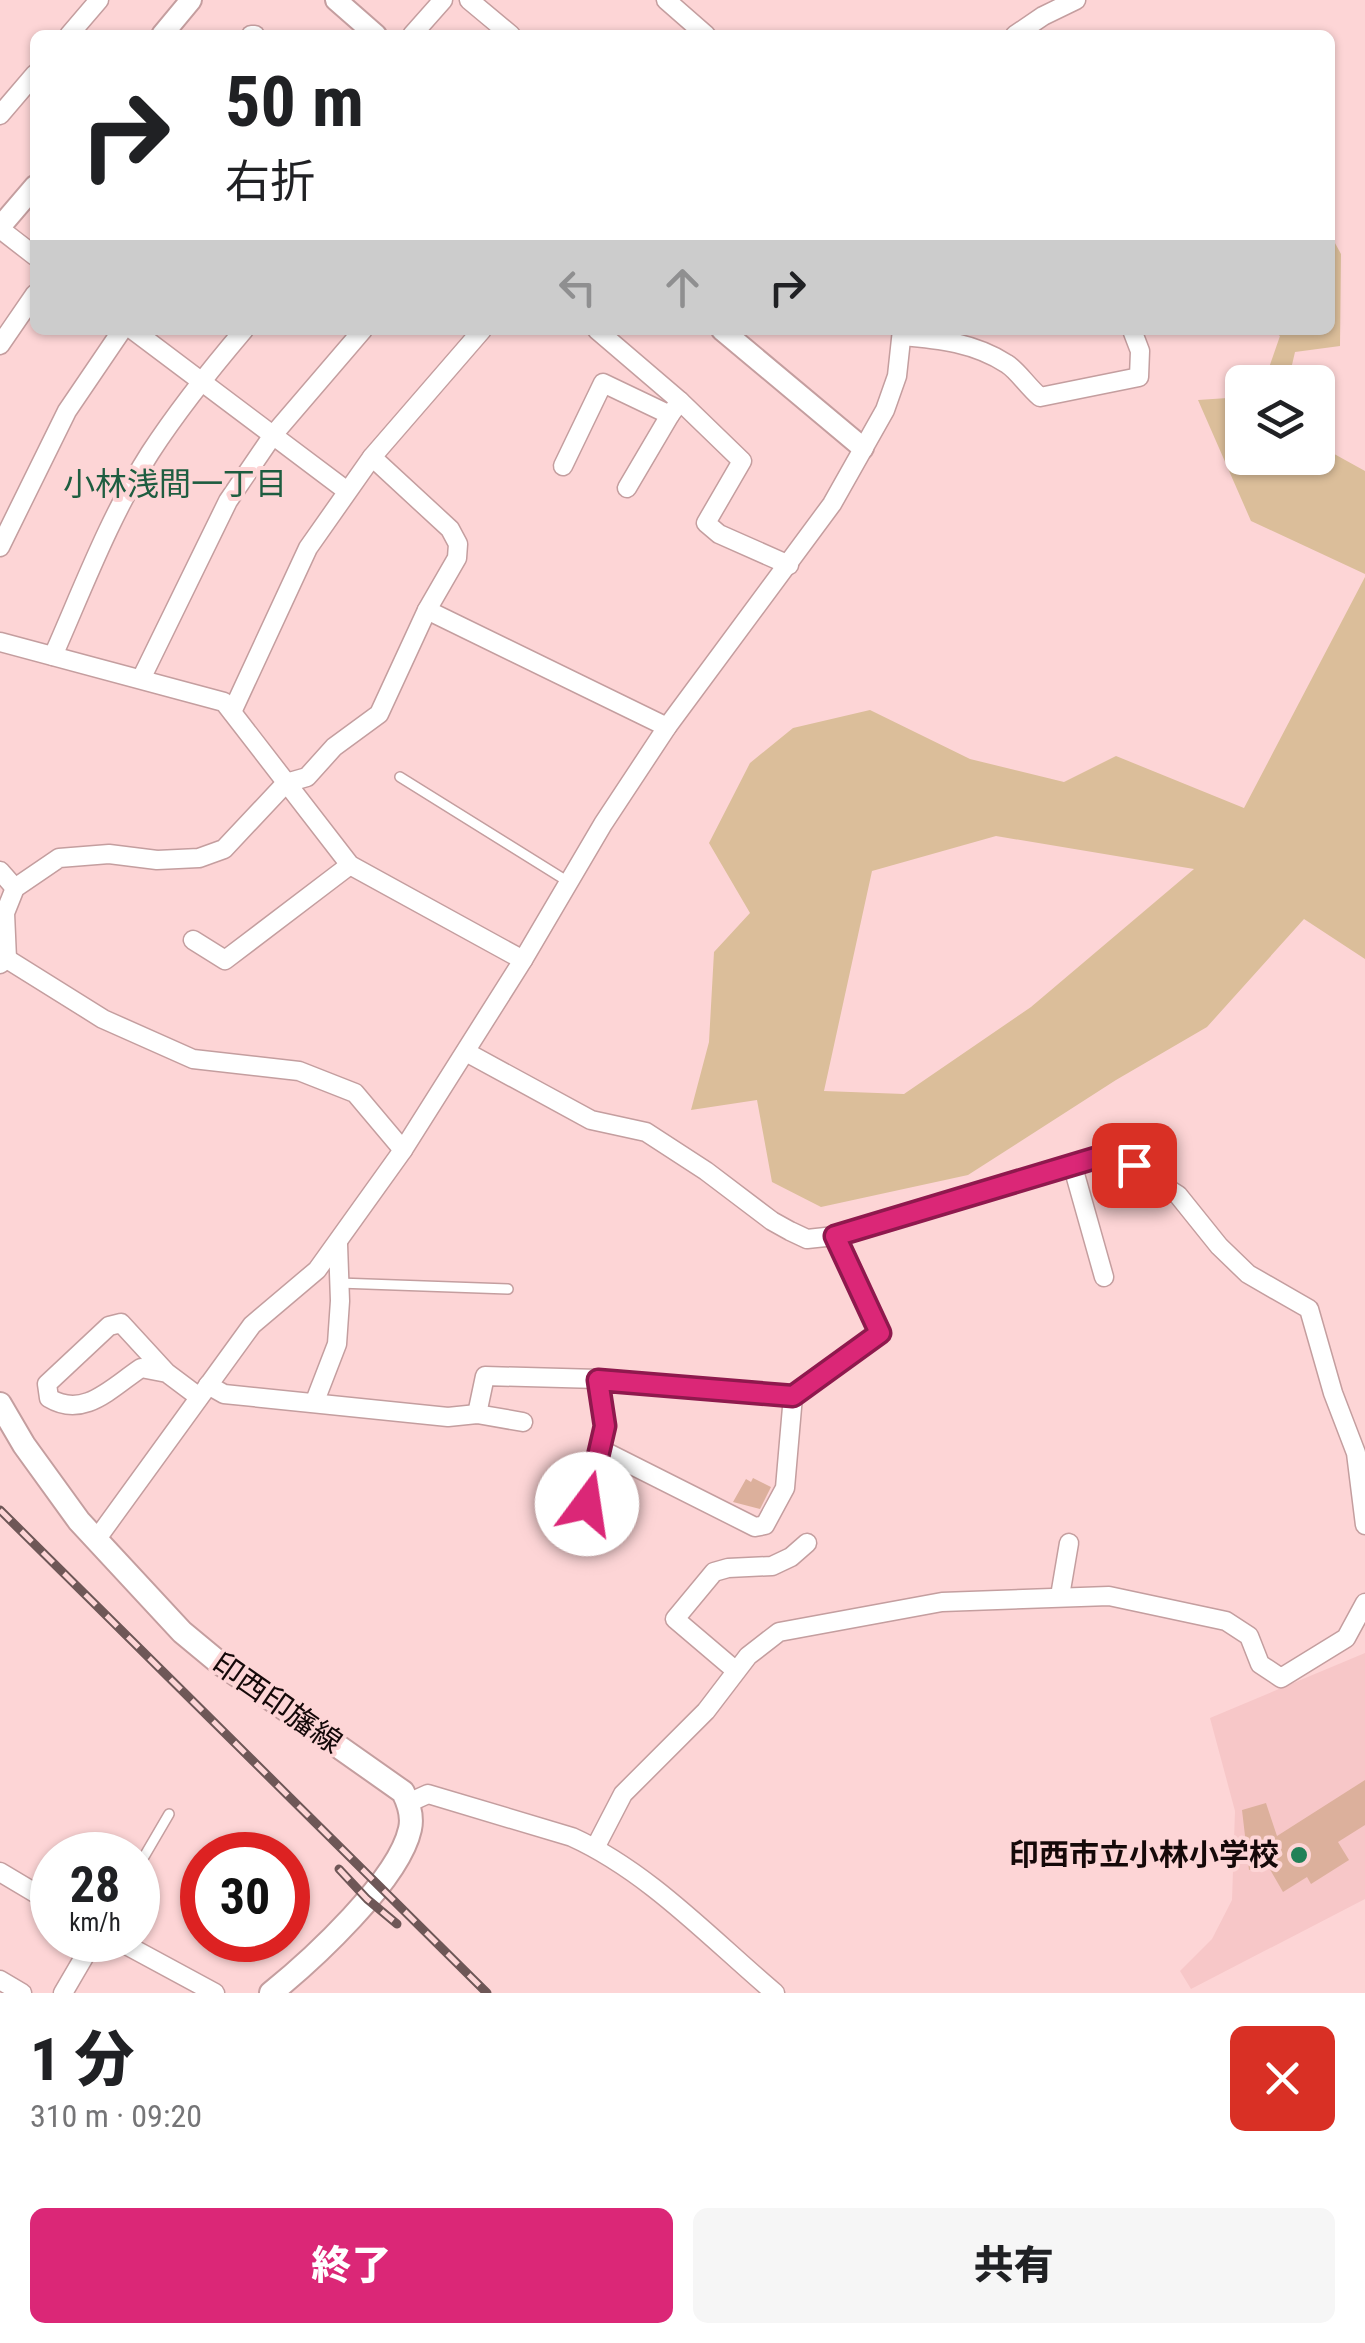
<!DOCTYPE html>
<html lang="ja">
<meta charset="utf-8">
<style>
body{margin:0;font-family:"Roboto Condensed","Noto Sans JP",sans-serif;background:#f6f6f6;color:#202124;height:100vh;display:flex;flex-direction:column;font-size:38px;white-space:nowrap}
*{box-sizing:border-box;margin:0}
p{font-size:32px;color:#757577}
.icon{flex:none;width:55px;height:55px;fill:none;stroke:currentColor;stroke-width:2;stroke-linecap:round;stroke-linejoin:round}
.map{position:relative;height:1993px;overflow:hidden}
.side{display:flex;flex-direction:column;background:#fff;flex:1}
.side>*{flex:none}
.top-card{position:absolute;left:30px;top:30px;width:1305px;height:305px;border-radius:15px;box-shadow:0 2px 8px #0004;background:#fff;color:#202124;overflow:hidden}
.fabs{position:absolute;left:1225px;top:365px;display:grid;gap:20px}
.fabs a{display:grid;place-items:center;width:110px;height:110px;border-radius:15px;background:#fff;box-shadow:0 2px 8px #0004;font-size:50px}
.speed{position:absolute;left:30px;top:1832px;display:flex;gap:20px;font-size:50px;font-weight:700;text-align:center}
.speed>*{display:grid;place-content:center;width:130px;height:130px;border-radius:50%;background:#fff;box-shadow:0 2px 8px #0004;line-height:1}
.speed small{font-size:25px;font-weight:400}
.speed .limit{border:15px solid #d22;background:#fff;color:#111}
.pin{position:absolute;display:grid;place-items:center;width:85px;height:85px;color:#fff;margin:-42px;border-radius:20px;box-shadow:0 5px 15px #0006}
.me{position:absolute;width:110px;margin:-55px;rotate:14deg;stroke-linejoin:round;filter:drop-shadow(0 0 8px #0008)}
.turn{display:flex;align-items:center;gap:35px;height:210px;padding:0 30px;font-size:45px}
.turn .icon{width:130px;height:130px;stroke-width:2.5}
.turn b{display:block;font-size:70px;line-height:85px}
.lanes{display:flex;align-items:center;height:95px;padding:0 30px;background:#0003;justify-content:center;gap:50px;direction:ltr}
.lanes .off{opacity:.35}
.round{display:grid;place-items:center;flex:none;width:105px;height:105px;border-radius:15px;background:#f6f6f6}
.overview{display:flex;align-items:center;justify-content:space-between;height:170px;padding:0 30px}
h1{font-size:60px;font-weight:800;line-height:75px}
.action{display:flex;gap:20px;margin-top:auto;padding:20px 30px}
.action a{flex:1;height:115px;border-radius:15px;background:#db2777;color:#fff;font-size:40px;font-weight:800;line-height:115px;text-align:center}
.action a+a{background:#f6f6f6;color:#202124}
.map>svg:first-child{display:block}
</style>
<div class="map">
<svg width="1365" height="1993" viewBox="0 0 1365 1993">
<rect width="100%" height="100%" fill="#fdd5d6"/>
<!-- built -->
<path fill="#f7c7c8" d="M 1365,1653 L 1365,1899 L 1191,1989 L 1180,1971 L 1212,1939 L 1232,1900 L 1235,1811 L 1210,1718 Z"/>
<!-- green -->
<g fill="#dbbe9a" fill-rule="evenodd">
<path d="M 1330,234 L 1341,254 L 1340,346 L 1295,352 L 1288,382 L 1264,382 L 1280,336 L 1272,330 L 1330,330 Z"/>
<path d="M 1242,397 L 1242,458 L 1318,458 L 1318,445 L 1365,471 L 1365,574 L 1251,521 L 1198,400 Z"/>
<path d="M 1365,577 L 1365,959 L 1304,919 L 1207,1027 L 1116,1080 L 968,1175 L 821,1207 L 772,1182 L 757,1100 L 691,1110 L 709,1042 L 714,952 L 750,913 L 709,843 L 750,763 L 793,728 L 870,710 L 970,759 L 1064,782 L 1116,756 L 1244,808 ZM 996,836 L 1194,869 L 1031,1007 L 904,1094 L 824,1091 L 872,871 Z"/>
</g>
<!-- building -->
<g fill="#dcb09c">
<path d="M 753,1478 L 771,1487 L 760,1509 L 733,1502 L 746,1479 L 751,1482 Z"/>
<path d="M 1365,1780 L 1365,1825 L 1338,1842 L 1349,1860 L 1311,1884 L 1307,1877 L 1283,1892 L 1268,1866 L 1249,1870 L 1242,1810 L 1266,1803 L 1277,1836 Z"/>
</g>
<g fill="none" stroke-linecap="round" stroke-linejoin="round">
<defs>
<g id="service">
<path d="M 400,777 L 567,881"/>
<path d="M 339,1283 L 508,1289"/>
<path d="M 138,1867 L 169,1814"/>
</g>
<g id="minor">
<path d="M 469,0 L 511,35"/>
<path d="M 666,0 L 706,35"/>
<path d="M 69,35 L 99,0"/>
<path d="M 251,35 L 255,35"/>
<path d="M 412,35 L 443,0"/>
<path d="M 1015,35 L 1043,16 L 1076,0"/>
<path d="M 0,115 L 35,74"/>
<path d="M 0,229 L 35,256"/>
<path d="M 133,330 L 347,491"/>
<path d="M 597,330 L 680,401 L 742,461 L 706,523 L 719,534 L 789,565"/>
<path d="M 902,336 C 939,339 975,343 1007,364 C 1017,370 1028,387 1040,397 L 1139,377 L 1140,351 L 1132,330"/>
<path d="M 0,345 L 35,294"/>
<path d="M 563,466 L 603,383 L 670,415 L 680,401"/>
<path d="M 627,488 L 670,415"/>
<path d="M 0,547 L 67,411 L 122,330"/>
<path d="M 427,610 L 667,727"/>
<path d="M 0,642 L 224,702 L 350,865 L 523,960"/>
<path d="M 53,656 C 83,588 110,516 150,453 C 178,410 210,370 244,330"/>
<path d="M 142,677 L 228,501 L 273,435 L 363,330"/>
<path d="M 232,712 L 308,548 L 372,457 L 482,330"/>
<path d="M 0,871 L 15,888"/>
<path d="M 193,940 L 225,960 L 350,865"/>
<path d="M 7,959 L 103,1019 L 193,1059 L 299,1071 L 355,1093 L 403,1150"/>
<path d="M 0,964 L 7,959 L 5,913 L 15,888 L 59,858 L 109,854 L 157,860 L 199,858 L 224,849 L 286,783 L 307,777 L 334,747 L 379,714 L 427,610 L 457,558 L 458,544 L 450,529 L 372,457"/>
<path d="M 466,1052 L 591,1120 L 646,1132 L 706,1171 L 772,1221 L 790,1231 L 807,1239 L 835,1236 L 1112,1153 L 1178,1195 L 1219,1246 L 1248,1274 L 1309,1309 L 1333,1393 L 1356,1453 L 1365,1525"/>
<path d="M 1073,1167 L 1104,1277"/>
<path d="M 167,1373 L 141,1368 C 111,1388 84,1419 49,1398 L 47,1384 L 109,1326 L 121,1323 L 167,1373 L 199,1397"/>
<path d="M 208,1385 L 224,1394 L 448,1417 L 477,1414 L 523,1422"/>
<path d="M 315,1401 L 337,1344 L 340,1301 L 338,1244"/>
<path d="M 477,1414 L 485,1376 L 598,1379 L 793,1396"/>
<path d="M 600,1449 L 755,1527 L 765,1525 L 785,1488 L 793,1396 L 879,1333 L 835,1236"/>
<path d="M 587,1504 L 605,1427 L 598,1379"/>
<path d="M 96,1540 L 252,1325 L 317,1270 L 403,1150 L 523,960 L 603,824 L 667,727 L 832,504 L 885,410 L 897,376 L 902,330"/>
<path d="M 1060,1596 L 1069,1543"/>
<path d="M 735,1670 L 675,1619 L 714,1572 L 728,1568 L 772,1566 L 791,1557 L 807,1543"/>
<path d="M 408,1803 L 428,1794 L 572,1837 C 649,1872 711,1939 775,1993"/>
<path d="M 595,1848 L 623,1794 L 706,1711 L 748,1656 L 779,1632 L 942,1602 L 1109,1596 L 1226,1621 L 1249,1636 L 1260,1664 L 1281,1678 L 1346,1638 L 1365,1603"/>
<path d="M 0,1872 L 52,1903"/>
<path d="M 117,1940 L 215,1993"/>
<path d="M 0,1980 L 22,1993"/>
<path d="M 63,1993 L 94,1940"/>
</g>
<g id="tertiary">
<path d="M 336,0 L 376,35"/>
<path d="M 162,35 L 191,0"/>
<path d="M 0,227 L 35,186"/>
<path d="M 722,330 L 863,448"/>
</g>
<path id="secondary" d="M 0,1404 L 24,1445 L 79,1521 L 182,1632 L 217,1661 L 403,1792 C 409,1804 413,1816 410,1829 C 399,1880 312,1960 271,1993"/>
</defs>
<!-- service casing -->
<use href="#service" stroke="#c49e9f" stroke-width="12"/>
<!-- minor casing -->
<use href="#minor" stroke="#c49e9f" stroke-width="21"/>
<!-- tertiary casing -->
<use href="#tertiary" stroke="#c49e9f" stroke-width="24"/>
<!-- secondary casing -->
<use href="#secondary" stroke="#c49e9f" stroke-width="26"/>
<!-- service -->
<use href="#service" stroke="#fff" stroke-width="9"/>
<!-- minor -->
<use href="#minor" stroke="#fff" stroke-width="18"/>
<!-- tertiary -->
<use href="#tertiary" stroke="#fff" stroke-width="20"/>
<!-- secondary -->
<use href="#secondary" stroke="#fff" stroke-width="22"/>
<defs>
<g id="rail">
<path d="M 0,1510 L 487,1993"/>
<path d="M 339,1869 L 367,1899 L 397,1924"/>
</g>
</defs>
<!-- rail casing -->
<use href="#rail" stroke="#6e5757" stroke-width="9"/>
<!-- rail -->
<use href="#rail" stroke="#fdd5d6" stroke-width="5" stroke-dasharray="15" stroke-linecap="butt"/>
</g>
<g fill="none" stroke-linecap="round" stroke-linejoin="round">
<defs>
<path id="route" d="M 587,1504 L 605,1426 L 598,1380 L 793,1396 L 880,1333 L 835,1236 L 1112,1153 L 1134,1165"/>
</defs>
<!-- route casing -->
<use href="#route" stroke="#8e194d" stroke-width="25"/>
<!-- route -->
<use href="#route" stroke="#db2777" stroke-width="18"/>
</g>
<!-- markers -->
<circle fill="#228158" stroke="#fdd5d6" stroke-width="4" cx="1299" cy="1855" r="10"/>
<g text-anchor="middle" stroke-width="8" stroke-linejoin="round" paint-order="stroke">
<!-- street labels -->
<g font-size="30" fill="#150909" stroke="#fdd5d6">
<text transform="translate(277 1703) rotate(35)" y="10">印西印旛線</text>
</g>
<!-- poi labels -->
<g font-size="30" font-weight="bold" fill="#150909" stroke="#fdd5d6" text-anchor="end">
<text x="1279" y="1865">印西市立小林小学校</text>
</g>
<!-- neighbourhood labels -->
<g font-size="32" fill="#1e5d40" stroke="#fdd5d6">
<text x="175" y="495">小林浅間一丁目</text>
</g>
</g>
</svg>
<div class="fabs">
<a><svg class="icon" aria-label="layers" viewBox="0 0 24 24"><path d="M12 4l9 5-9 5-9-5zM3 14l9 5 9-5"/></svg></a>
</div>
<div class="speed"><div>28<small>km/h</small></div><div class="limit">30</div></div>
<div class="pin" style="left:1134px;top:1165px;background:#d93025"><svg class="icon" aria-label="arrive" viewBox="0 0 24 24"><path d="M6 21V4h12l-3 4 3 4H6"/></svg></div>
<svg class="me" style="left:587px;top:1504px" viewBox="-20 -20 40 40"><circle r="19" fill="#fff"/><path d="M0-13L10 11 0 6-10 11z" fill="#db2777"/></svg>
<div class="top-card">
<div class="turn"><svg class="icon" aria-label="right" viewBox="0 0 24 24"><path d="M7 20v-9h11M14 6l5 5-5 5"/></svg><div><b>50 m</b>右折</div></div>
<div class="lanes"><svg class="icon off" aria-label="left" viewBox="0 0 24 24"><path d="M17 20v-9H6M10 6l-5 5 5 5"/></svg><svg class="icon off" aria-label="ahead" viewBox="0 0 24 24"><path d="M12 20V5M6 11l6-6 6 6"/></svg><svg class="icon" aria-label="right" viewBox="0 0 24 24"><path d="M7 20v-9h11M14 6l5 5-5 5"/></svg></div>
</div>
</div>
<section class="side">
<div class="overview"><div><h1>1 分</h1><p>310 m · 09:20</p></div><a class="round" style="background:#d93025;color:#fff"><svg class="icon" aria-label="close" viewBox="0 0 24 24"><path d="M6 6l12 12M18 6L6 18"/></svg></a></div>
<div class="action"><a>終了</a><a>共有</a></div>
</section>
